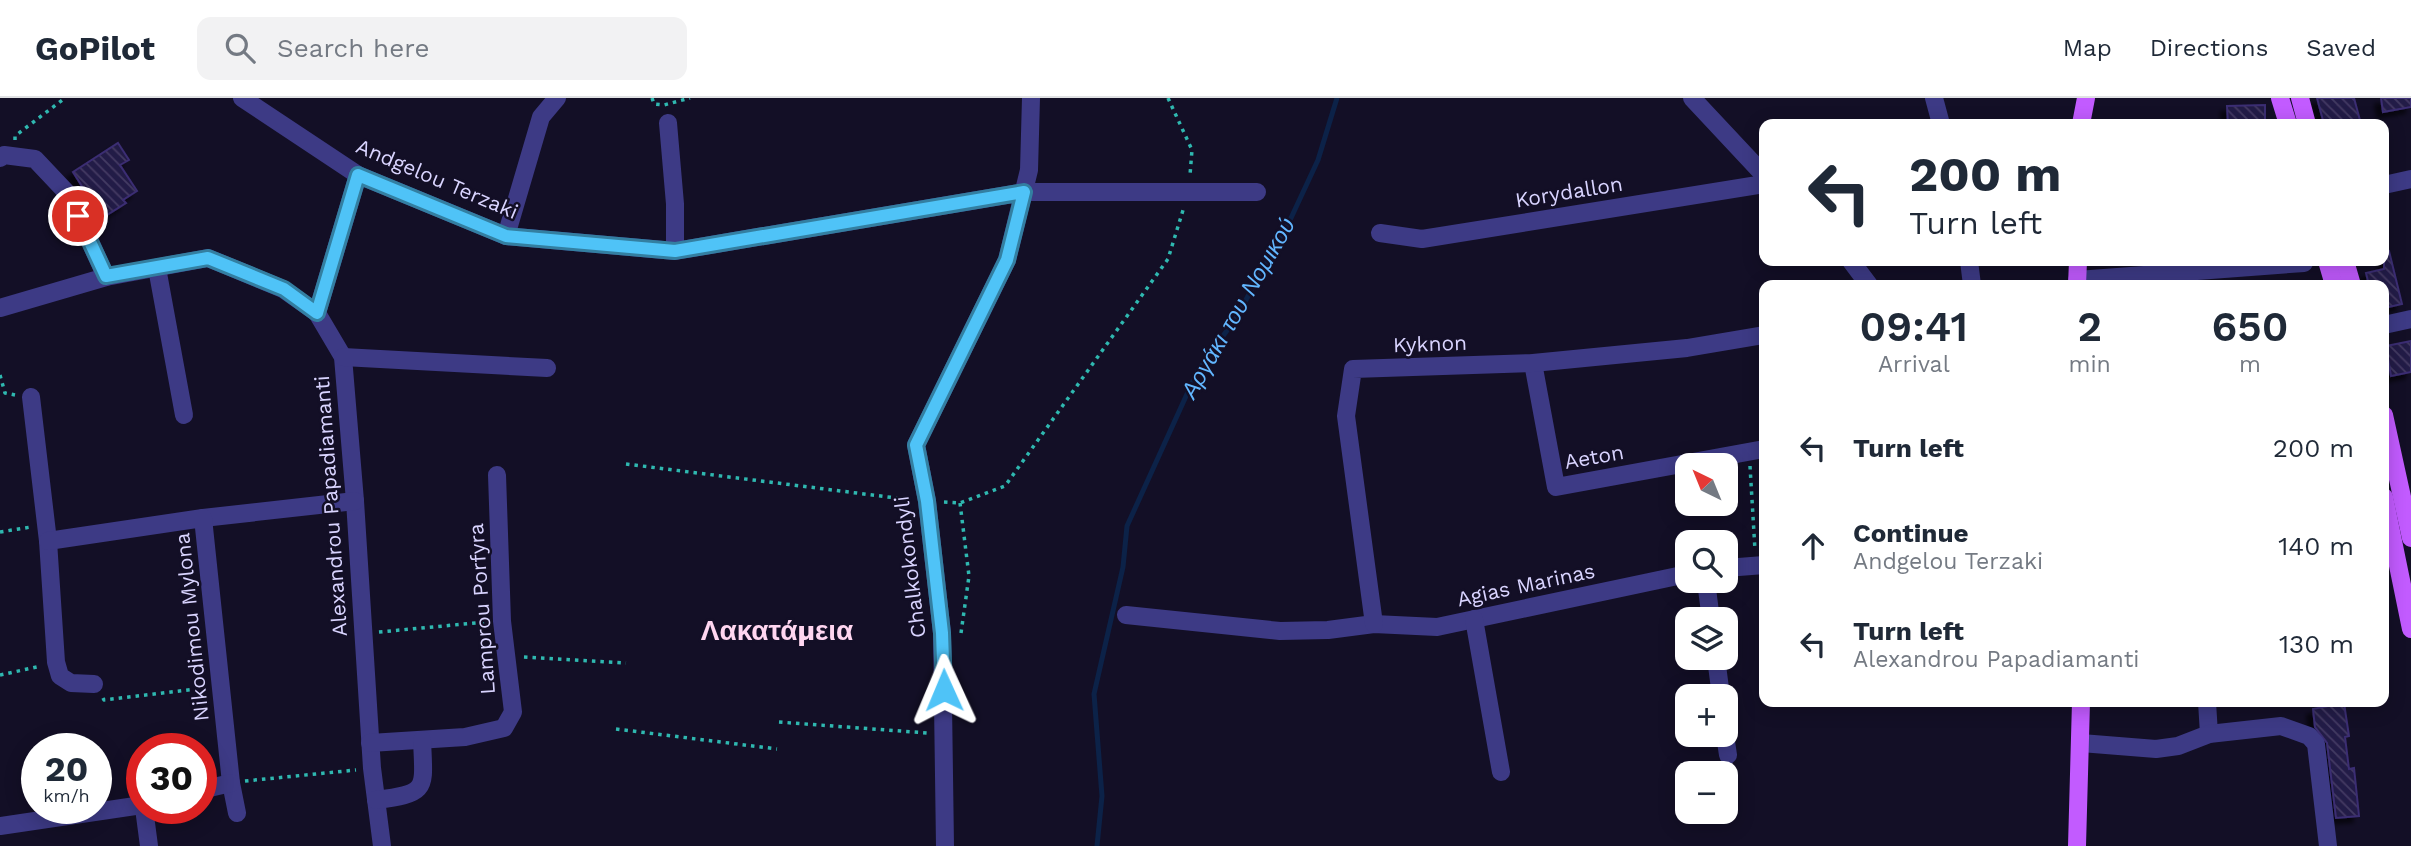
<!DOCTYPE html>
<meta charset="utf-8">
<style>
body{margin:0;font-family:"Work Sans",sans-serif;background:#f2f2f3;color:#1f2937;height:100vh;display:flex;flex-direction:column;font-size:26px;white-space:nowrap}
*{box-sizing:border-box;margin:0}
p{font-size:23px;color:#747a83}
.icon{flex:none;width:38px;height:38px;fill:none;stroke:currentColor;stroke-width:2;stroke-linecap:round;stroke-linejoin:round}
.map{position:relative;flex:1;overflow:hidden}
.details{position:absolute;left:1759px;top:182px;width:630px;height:427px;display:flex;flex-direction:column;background:#fff;border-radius:14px;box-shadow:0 4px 18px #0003}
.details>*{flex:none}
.top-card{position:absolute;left:1759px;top:21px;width:630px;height:147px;border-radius:14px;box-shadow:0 4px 18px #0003;background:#fff;color:#1f2937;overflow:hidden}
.needle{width:46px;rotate:317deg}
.buttons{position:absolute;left:1675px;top:355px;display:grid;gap:14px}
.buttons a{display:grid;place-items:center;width:63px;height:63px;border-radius:14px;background:#fff;box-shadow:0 4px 18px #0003;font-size:35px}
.speed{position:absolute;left:21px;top:635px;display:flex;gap:14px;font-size:35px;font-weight:700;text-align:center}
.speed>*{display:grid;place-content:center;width:91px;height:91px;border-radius:50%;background:#fff;box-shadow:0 4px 18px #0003;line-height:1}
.speed small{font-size:18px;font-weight:400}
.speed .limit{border:10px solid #d22;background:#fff;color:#111}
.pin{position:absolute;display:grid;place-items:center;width:60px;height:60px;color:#fff;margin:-30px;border:4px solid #fff;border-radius:50%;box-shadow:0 2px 7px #0007}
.me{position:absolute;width:77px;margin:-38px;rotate:359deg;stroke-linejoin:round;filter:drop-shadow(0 0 5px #0008)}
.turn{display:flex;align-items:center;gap:24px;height:147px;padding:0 35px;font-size:32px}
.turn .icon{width:91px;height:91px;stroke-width:2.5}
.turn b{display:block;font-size:49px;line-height:60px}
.eta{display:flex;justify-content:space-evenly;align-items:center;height:119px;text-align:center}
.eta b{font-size:42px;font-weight:600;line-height:49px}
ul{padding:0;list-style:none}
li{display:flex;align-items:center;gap:21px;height:98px;padding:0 35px}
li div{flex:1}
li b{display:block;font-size:26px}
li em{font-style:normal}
header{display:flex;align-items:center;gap:42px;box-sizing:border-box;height:98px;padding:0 35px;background:#fff;border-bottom:2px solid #e0e1e3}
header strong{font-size:33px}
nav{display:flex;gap:38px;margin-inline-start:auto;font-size:24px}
.search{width:490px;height:63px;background:#f2f2f3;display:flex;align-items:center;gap:18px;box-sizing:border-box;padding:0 24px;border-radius:14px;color:#747a83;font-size:26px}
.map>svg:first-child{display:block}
</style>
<header>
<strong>GoPilot</strong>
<div class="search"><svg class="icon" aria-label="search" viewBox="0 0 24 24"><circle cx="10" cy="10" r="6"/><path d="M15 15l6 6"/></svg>Search here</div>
<nav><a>Map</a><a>Directions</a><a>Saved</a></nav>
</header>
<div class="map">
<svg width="2411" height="748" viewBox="0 0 2411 748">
<defs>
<pattern id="building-back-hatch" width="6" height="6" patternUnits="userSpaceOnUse" patternTransform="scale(1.75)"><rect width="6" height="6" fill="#241b47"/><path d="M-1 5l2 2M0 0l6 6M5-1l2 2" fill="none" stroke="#433b63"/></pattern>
<filter id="shadow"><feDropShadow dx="-6" dy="6" stdDeviation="2" flood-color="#0009"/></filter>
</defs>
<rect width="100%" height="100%" fill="#130f26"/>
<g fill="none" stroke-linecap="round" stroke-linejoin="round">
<!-- stream -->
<path stroke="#0c2248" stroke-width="5" d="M 1097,748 L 1102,698 L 1094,596 L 1123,469 L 1127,428 L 1197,274 L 1236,220 L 1291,120 L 1318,62 L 1337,0"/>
</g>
<!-- building -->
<g fill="url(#building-back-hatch)" stroke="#3b2d73" stroke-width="2" filter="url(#shadow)">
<path d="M 2317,0 L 2354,0 L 2361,26 L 2324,26 Z"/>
<path d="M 2381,0 L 2411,0 L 2411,9 L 2383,14 Z"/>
<path d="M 2265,7 L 2265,26 L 2228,26 L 2227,8 Z"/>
<path d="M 118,45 L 129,62 L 120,67 L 137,93 L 123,102 L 126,105 L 102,120 L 73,74 Z"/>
<path d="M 2389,153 L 2402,206 L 2384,210 L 2384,187 L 2369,187 L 2366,175 L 2384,171 L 2384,154 Z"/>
<path d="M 2411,243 L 2411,274 L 2391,278 L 2386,248 Z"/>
<path d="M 2344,605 L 2349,638 L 2345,639 L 2349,671 L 2354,670 L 2359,718 L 2336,720 L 2327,645 L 2315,629 L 2313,611 Z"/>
</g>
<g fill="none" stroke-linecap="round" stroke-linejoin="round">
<!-- path -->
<g stroke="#2fb8b0" stroke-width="3.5" stroke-dasharray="3.5 5" stroke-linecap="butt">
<path d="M 652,0 L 654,6 L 664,7 L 690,0"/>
<path d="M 1168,0 L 1192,52 L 1190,77"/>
<path d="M 15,42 L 15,38 L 65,0"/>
<path d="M 0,277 L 5,295 L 15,297"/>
<path d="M 626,366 L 912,402"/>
<path d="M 1750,368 L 1755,452"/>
<path d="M 944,404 L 960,405 L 1005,388 L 1168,161 L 1184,109"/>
<path d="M 960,405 L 969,478 L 961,535"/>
<path d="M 0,434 L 31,429"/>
<path d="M 379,534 L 486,524"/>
<path d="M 524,559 L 626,565"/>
<path d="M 0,577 L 41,568"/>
<path d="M 103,600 L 104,602 L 205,590"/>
<path d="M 779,624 L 928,635"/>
<path d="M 616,631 L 777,651"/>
<path d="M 245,683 L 356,672"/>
</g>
<!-- minor -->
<g stroke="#3d3a85" stroke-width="18">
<path d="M 242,0 L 358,77 L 506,138 L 675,153 L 1024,94 L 1257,94"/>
<path d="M 1692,0 L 1764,77"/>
<path d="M 1934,0 L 1941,26"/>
<path d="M 668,25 L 675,106 L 675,153"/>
<path d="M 0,60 L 4,57 L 35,61 L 69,97 L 106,179"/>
<path d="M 358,77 L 317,215 L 343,259 L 355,403 L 372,670 L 382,748"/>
<path d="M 2384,87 L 2411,81"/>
<path d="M 1380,135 L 1422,141 L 1764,86"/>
<path d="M 506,138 L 541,19 L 557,0"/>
<path d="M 1851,163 L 1869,187"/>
<path d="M 1969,163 L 1972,187"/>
<path d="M 157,170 L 184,317"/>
<path d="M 2077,182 L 2304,165"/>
<path d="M 0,210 L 106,179 L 208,160 L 283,191 L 317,215"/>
<path d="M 2384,227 L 2411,221"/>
<path d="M 343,259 L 547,270"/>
<path d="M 1533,265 L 1556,389 L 1764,351"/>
<path d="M 31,299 L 48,443 L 56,564 L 60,578 L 71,585 L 94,586"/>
<path d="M 203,420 L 355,403"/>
<path d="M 48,443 L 203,420 L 231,685 L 237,715"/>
<path d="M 1726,470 L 1764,467"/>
<path d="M 1706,483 L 1711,522"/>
<path d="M 1126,517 L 1280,533 L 1328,532 L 1374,526 L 1437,529 L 1687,476"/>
<path d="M 1474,521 L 1501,674"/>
<path d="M 1374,526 L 1346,318 L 1353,271 L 1533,265 L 1687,250 L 1764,237"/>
<path d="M 1716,560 L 1721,598"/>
<path d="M 2207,604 L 2209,636"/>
<path d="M 1725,637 L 1728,657"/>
<path d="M 370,645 L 465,639 L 504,630 L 513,614 L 502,523 L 497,377"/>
<path d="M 2081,645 L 2156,651 L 2178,648 L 2209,636 L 2281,628 L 2309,638 L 2316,646 L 2328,748"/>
<path d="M 201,692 L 231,685"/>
<path d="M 376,702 C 429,695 424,692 422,642"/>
<path d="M 144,710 L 149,748"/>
<path d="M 0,728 L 142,707"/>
<path d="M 945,748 L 942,535 L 927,403 L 916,347 L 1007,162 L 1029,72 L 1031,0"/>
</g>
<!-- major -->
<g stroke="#c25bff" stroke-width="18">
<path d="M 2280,0 L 2288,26"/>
<path d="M 2300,0 L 2307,26"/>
<path d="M 2081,26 L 2086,0"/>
<path d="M 2327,163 L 2334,187"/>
<path d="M 2345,163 L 2352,187"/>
<path d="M 2077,187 L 2078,163"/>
<path d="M 2384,317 L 2411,440"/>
<path d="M 2384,399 L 2411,531"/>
<path d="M 2077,748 L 2081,604"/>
</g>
</g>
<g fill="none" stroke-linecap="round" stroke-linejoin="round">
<defs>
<path id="route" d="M 78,118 L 106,178 L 208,160 L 284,191 L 317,215 L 358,77 L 506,138 L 675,153 L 1024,94 L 1007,162 L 916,347 L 927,403 L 942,535 L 944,592"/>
</defs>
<!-- route casing -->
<use href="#route" stroke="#337fa1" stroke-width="18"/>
<!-- route -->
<use href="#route" stroke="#4fc3f7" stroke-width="12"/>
</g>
<g text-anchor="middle" stroke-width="5" stroke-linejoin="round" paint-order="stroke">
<!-- street labels -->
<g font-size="21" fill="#d9d4ff" stroke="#130f26">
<text transform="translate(437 81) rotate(23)" y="7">Andgelou Terzaki</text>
<text transform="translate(1569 94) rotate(-9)" y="7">Korydallon</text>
<text transform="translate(1430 246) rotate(-2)" y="7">Kyknon</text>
<text transform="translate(1594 359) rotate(-10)" y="7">Aeton</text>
<text transform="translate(331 408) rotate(-94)" y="7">Alexandrou Papadiamanti</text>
<text transform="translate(910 469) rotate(-97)" y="7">Chalkokondyli</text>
<text transform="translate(1526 487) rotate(-12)" y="7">Agias Marinas</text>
<text transform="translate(482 511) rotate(-94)" y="7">Lamprou Porfyra</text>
<text transform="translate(192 529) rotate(-96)" y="7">Nikodimou Mylona</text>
</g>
<!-- water labels -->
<g font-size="23" font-style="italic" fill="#62b6ff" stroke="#130f26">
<text transform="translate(1238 210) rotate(-60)" y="8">Αργάκι του Νομικού</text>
</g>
<!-- district labels -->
<g font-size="28" font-weight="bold" fill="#ffd6f0" stroke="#130f26">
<text x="777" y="542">Λακατάμεια</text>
</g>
</g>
</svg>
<div class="buttons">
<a><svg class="needle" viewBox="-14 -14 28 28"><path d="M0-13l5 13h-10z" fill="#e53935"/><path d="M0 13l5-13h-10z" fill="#747a83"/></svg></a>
<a><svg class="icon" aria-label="search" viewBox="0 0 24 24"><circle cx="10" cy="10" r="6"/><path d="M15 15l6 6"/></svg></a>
<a><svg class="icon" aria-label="layers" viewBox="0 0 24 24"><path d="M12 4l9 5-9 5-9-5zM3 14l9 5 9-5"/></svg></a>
<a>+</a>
<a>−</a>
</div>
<div class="speed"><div>20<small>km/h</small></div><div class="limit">30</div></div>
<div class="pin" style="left:78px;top:118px;background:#d93025"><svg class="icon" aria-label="arrive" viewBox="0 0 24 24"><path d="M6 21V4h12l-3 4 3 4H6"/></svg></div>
<svg class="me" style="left:944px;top:592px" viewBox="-20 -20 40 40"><path d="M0-17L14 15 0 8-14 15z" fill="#4fc3f7" stroke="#fff" stroke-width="4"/></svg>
<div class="top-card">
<div class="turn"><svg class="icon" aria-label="left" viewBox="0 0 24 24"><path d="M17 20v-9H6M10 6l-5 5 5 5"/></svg><div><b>200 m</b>Turn left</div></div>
</div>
<section class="details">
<div class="eta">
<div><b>09:41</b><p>Arrival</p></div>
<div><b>2</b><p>min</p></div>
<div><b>650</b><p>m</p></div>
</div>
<ul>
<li><svg class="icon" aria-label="left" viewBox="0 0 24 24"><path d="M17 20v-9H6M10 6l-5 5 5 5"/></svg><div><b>Turn left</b></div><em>200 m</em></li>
<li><svg class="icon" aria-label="ahead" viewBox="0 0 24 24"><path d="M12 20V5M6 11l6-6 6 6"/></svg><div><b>Continue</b><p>Andgelou Terzaki</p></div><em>140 m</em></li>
<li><svg class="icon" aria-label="left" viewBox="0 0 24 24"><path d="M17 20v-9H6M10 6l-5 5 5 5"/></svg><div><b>Turn left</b><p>Alexandrou Papadiamanti</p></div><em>130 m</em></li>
</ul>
</section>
</div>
